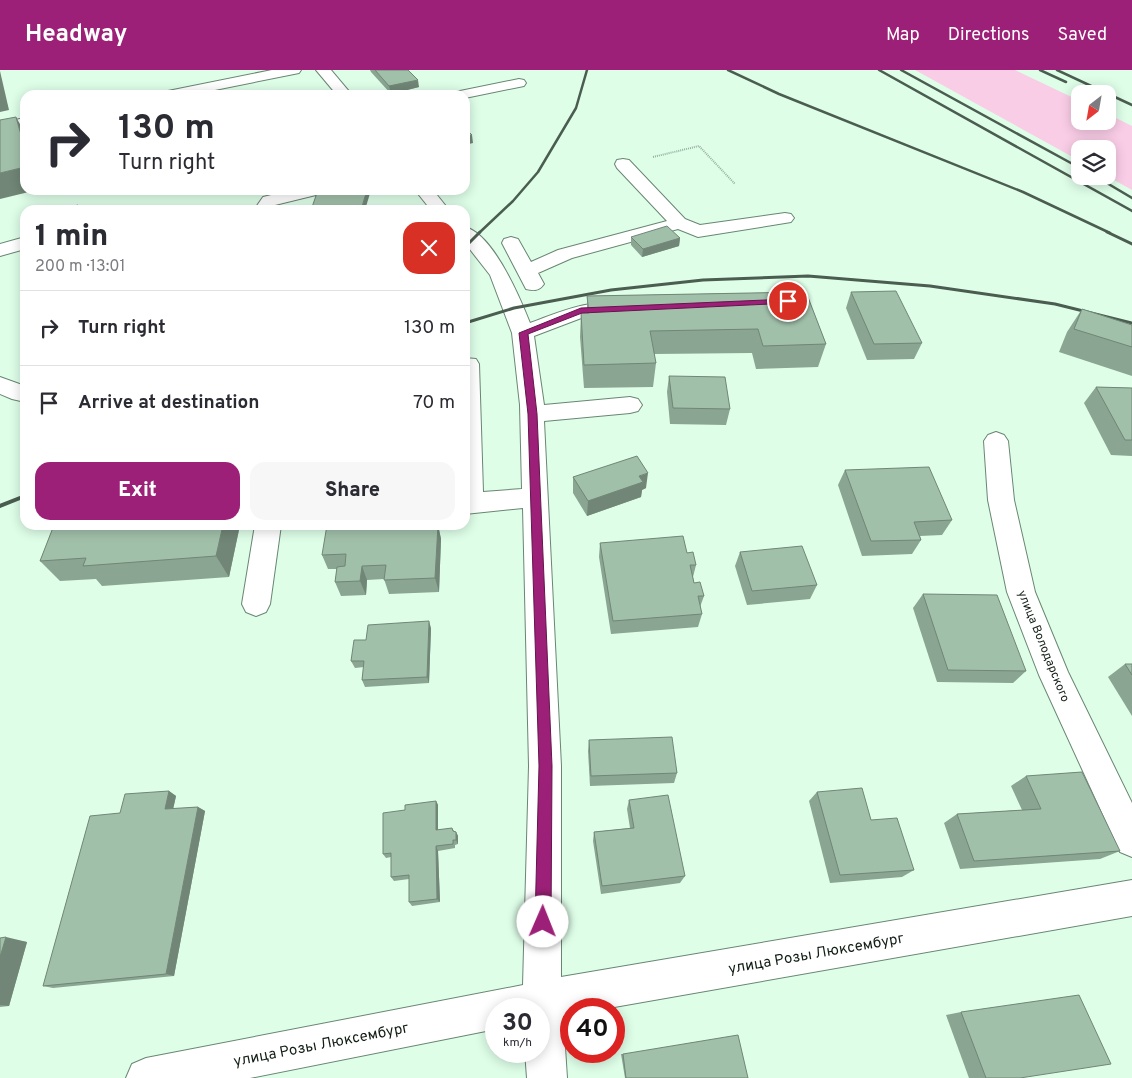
<!DOCTYPE html>
<meta charset="utf-8">
<style>
body{margin:0;font-family:Overpass,sans-serif;background:#f7f7f7;color:#2b2b33;height:100vh;display:flex;flex-direction:column;font-size:19px;white-space:nowrap}
*{box-sizing:border-box;margin:0}
p{font-size:16px;color:#7c7c81}
.icon{flex:none;width:28px;height:28px;fill:none;stroke:currentColor;stroke-width:2;stroke-linecap:round;stroke-linejoin:round}
.map{position:relative;flex:1;overflow:hidden}
.details{position:absolute;left:20px;top:135px;width:450px;height:325px;display:flex;flex-direction:column;background:#fff;border-radius:15px;box-shadow:0 2px 12px #0003}
.details>*{flex:none}
.hud{position:absolute;left:20px;top:20px;width:450px;height:105px;border-radius:15px;box-shadow:0 2px 12px #0003;background:#fff;color:#2b2b33;overflow:hidden}
.needle{width:32px;rotate:211deg}
.fabs{position:absolute;left:1071px;top:15px;display:grid;gap:10px}
.fabs a{display:grid;place-items:center;width:45px;height:45px;border-radius:10px;background:#fff;box-shadow:0 2px 12px #0003;font-size:25px}
.speed{position:absolute;left:485px;top:928px;display:flex;gap:10px;font-size:25px;font-weight:700;text-align:center}
.speed>*{display:grid;place-content:center;width:65px;height:65px;border-radius:50%;background:#fff;box-shadow:0 2px 12px #0003;line-height:1}
.speed small{font-size:12px;font-weight:400}
.speed .limit{border:8px solid #d22;background:#fff;color:#111}
.pin{position:absolute;display:grid;place-items:center;width:42px;height:42px;color:#fff;margin:-21px;border:2px solid #fff;border-radius:50%;box-shadow:0 1px 5px #0007}
.me{position:absolute;width:55px;margin:-28px;rotate:1deg;stroke-linejoin:round;filter:drop-shadow(0 0 4px #0008)}
.turn{display:flex;align-items:center;gap:18px;height:105px;padding:0 15px;font-size:22px}
.turn .icon{width:65px;height:65px;stroke-width:2.5}
.turn b{display:block;font-size:35px;line-height:42px}
.round{display:grid;place-items:center;flex:none;width:52px;height:52px;border-radius:15px;background:#f7f7f7}
.summary{display:flex;align-items:center;justify-content:space-between;height:85px;padding:0 15px}
h1{font-size:30px;font-weight:800;line-height:38px}
.primary-button{display:flex;gap:10px;margin-top:auto;padding:10px 15px}
.primary-button a{flex:1;height:58px;border-radius:15px;background:#9c2077;color:#fff;font-size:20px;font-weight:800;line-height:58px;text-align:center}
.primary-button a+a{background:#f7f7f7;color:#2b2b33}
ul{padding:0;list-style:none}
li{display:flex;align-items:center;gap:15px;height:75px;padding:0 15px;border-top:1px solid #e1e1e2}
li div{flex:1}
li b{display:block;font-size:19px}
li em{font-style:normal}
header{display:flex;align-items:center;gap:30px;box-sizing:border-box;height:70px;padding:0 25px;background:#9c2077;color:#fff}
header strong{font-size:24px}
nav{display:flex;gap:28px;margin-inline-start:auto;font-size:18px}
.map>svg:first-child{display:block}
</style>
<header>
<strong>Headway</strong>
<nav><a>Map</a><a>Directions</a><a>Saved</a></nav>
</header>
<div class="map">
<svg width="1132" height="1008" viewBox="0 0 1132 1008">
<rect width="100%" height="100%" fill="#defee8"/>
<!-- green -->
<path fill="#facde7" d="M 915,0 L 1015,0 L 1080,31 L 1080,51 L 1108,51 L 1108,44 L 1132,56 L 1132,120 L 1107,106 L 1108,79 L 1080,79 L 1080,91 Z"/>
<g fill="none" stroke-linecap="round" stroke-linejoin="round">
<defs>
<g id="minor">
<path d="M 272,0 L 301,0 L 299,3 L 294,4 L 190,25 L 161,25 L 163,22 L 168,21 Z"/>
<path d="M 316,0 L 331,0 L 352,25 L 337,25 Z"/>
<path d="M 519,9 L 524,10 L 526,13 L 524,16 L 465,28 L 465,25 L 453,25 L 455,22 L 460,21 Z"/>
<path d="M 25,48 L 25,58 L 0,63 L 0,53 Z"/>
<path d="M 623,89 L 629,90 L 685,149 L 700,155 L 785,143 L 791,144 L 794,148 L 791,152 L 785,153 L 698,167 L 678,159 L 572,188 L 538,203 L 544,214 C 539,221 534,221 526,219 L 502,173 L 504,169 L 511,167 L 518,169 L 531,192 L 558,180 L 667,151 L 617,98 L 615,94 L 617,90 Z"/>
<path d="M 292,120 L 323,120 L 320,124 L 275,135 L 272,140 L 254,140 L 263,127 Z"/>
<path d="M 415,120 L 433,120 L 449,140 L 431,140 Z"/>
<path d="M 465,157 C 493,164 520,228 530,253 C 562,241 597,226 631,235 L 634,239 L 631,243 L 584,247 L 534,266 L 544,335 L 630,327 L 638,329 L 642,335 L 638,341 L 630,343 L 544,351 L 561,696 L 561,907 L 1132,810 L 1132,846 L 603,939 L 571,939 L 571,944 L 563,946 L 567,1008 L 527,1008 L 525,981 L 539,981 L 539,939 L 496,939 L 496,959 L 250,1008 L 126,1008 L 132,994 L 146,988 L 523,915 L 529,696 L 523,438 L 465,444 L 465,288 L 476,289 L 479,294 L 483,422 L 522,419 L 520,335 L 512,263 L 490,205 L 465,173 Z"/>
<path d="M 25,167 L 25,179 L 0,186 L 0,174 Z"/>
<path d="M 0,307 L 25,316 L 25,332 L 12,329 L 0,324 Z"/>
<path d="M 996,362 L 1004,365 L 1008,371 L 1014,430 L 1035,522 L 1068,602 L 1132,733 L 1132,787 L 1120,782 L 1039,605 L 1007,522 L 988,430 L 984,371 L 988,365 Z"/>
<path d="M 255,455 L 281,455 L 270,534 L 266,542 L 256,546 L 246,542 L 242,534 Z"/>
</g>
</defs>
<!-- minor casing -->
<use href="#minor" stroke="#698672" stroke-width="2"/>
<!-- path -->
<path stroke="#98b1a0" stroke-width="2" stroke-dasharray="1 1" stroke-linecap="butt" d="M 653,87 L 699,76 L 735,114"/>
<!-- minor -->
<use href="#minor" fill="#fff" fill-rule="evenodd"/>
<!-- rail-far2 -->
<g stroke="#4b5c50" stroke-width="2.5">
<path d="M 728,0 L 779,24 L 1023,122 L 1110,163"/>
<path d="M 879,0 L 1132,141"/>
<path d="M 901,0 L 1080,98"/>
<path d="M 1040,0 L 1066,12"/>
<path d="M 1057,0 L 1132,35"/>
<path d="M 1095,106 L 1132,128"/>
<path d="M 479,163 L 513,131 L 538,102 L 576,38 L 587,0"/>
</g>
<!-- rail-far1 -->
<g stroke="#4b5c50" stroke-width="3">
<path d="M 1107,162 L 1132,174"/>
<path d="M 465,177 L 480,162"/>
<path d="M 465,253 L 514,238 L 611,220 L 703,210 L 808,206 L 930,216 L 1055,234 L 1132,253"/>
</g>
<!-- rail -->
<path stroke="#4b5c50" stroke-width="4" d="M 0,436 L 25,426"/>
</g>
<!-- wall -->
<g fill="#8aa592">
<path d="M 370,0 L 408,0 L 419,17 L 391,24 L 371,2 Z"/>
<path d="M 631,167 L 680,168 L 679,176 L 642,187 L 631,175 Z"/>
<path d="M 806,222 L 826,274 L 818,297 L 756,299 L 752,283 L 654,284 L 656,293 L 653,317 L 584,318 L 580,267 L 581,243 L 587,243 L 587,226 Z"/>
<path d="M 851,222 L 922,273 L 914,289 L 867,290 L 846,238 Z"/>
<path d="M 1082,239 L 1132,255 L 1132,306 L 1059,282 L 1067,262 Z"/>
<path d="M 669,306 L 730,339 L 726,355 L 670,354 L 667,322 Z"/>
<path d="M 1096,317 L 1132,318 L 1132,386 L 1111,385 L 1084,333 Z"/>
<path d="M 845,400 L 952,450 L 942,465 L 920,466 L 921,470 L 912,484 L 862,486 L 838,415 Z"/>
<path d="M 573,407 L 646,418 L 642,420 L 641,427 L 587,446 L 573,423 Z"/>
<path d="M 54,455 L 240,455 L 229,507 L 102,516 L 96,509 L 60,511 L 40,491 Z"/>
<path d="M 438,455 L 441,469 L 439,522 L 389,524 L 384,509 L 367,510 L 366,525 L 341,526 L 335,512 L 337,499 L 328,499 L 322,485 L 400,456 Z"/>
<path d="M 600,473 L 687,483 L 696,495 L 693,507 L 694,513 L 704,526 L 700,537 L 702,544 L 698,557 L 611,564 L 599,487 Z"/>
<path d="M 740,482 L 817,515 L 810,529 L 747,535 L 735,496 Z"/>
<path d="M 923,524 L 1026,601 L 1013,613 L 937,612 L 913,538 Z"/>
<path d="M 431,558 L 429,613 L 365,617 L 362,610 L 364,597 L 355,598 L 351,591 L 366,570 Z"/>
<path d="M 1125,594 L 1132,594 L 1132,646 L 1108,607 Z"/>
<path d="M 589,670 L 677,703 L 674,713 L 590,716 L 588,681 Z"/>
<path d="M 1026,706 L 1120,781 L 1100,789 L 960,799 L 944,753 L 957,744 L 1022,740 L 1011,716 Z"/>
<path d="M 169,721 L 176,726 L 173,739 L 198,737 L 205,741 L 174,906 L 53,918 L 43,916 L 120,743 Z"/>
<path d="M 817,722 L 871,750 L 914,800 L 902,807 L 830,813 L 809,731 Z"/>
<path d="M 629,730 L 685,806 L 680,813 L 601,824 L 593,771 L 594,762 L 630,758 L 627,739 Z"/>
<path d="M 436,731 L 438,735 L 438,760 L 452,758 L 454,761 L 456,762 L 458,766 L 458,774 L 455,775 L 455,778 L 438,781 L 440,832 L 412,836 L 409,832 L 409,809 L 394,811 L 391,807 L 391,787 L 386,788 L 383,784 Z"/>
<path d="M 0,868 L 27,872 L 9,936 L 0,937 Z"/>
<path d="M 961,942 L 1020,1008 L 969,1008 L 946,945 Z"/>
<path d="M 621,984 L 623,984 L 748,1008 L 625,1008 Z"/>
</g>
<!-- shaded-wall -->
<g fill="#718677">
<path d="M 0,1 L 9,40 L 0,42 Z"/>
<path d="M 418,10 L 419,17 L 391,24 L 389,16 Z"/>
<path d="M 16,47 L 25,63 L 25,79 Z"/>
<path d="M 472,65 L 473,73 L 465,75 L 465,67 Z"/>
<path d="M 25,97 L 25,120 L 37,120 L 0,129 L 0,103 Z"/>
<path d="M 367,120 L 371,120 L 365,140 L 361,140 Z"/>
<path d="M 680,168 L 679,176 L 642,187 L 643,179 Z"/>
<path d="M 648,403 L 646,418 L 642,420 L 641,427 L 587,446 L 588,431 L 639,406 Z"/>
<path d="M 223,455 L 240,455 L 229,507 L 216,486 Z"/>
<path d="M 438,455 L 441,469 L 439,522 L 435,508 Z"/>
<path d="M 362,496 L 367,510 L 366,525 L 360,511 Z"/>
<path d="M 429,551 L 431,558 L 429,613 L 427,607 Z"/>
<path d="M 169,721 L 176,726 L 172,744 L 165,739 Z"/>
<path d="M 436,731 L 438,735 L 438,765 L 436,760 Z"/>
<path d="M 198,737 L 205,741 L 174,906 L 166,904 Z"/>
<path d="M 456,762 L 458,766 L 458,774 L 456,770 Z"/>
<path d="M 436,776 L 438,781 L 440,832 L 437,829 Z"/>
<path d="M 6,867 L 27,872 L 9,936 L 0,935 L 0,887 Z"/>
</g>
<!-- building -->
<g fill="#a1c0aa" stroke="#718677">
<path d="M 375,0 L 408,0 L 418,10 L 389,16 Z"/>
<path d="M 16,47 L 25,79 L 25,97 L 0,103 L 0,50 Z"/>
<path d="M 465,58 L 472,65 L 465,67 Z"/>
<path d="M 318,120 L 367,120 L 361,140 L 311,140 Z"/>
<path d="M 78,135 L 79,140 L 58,140 Z"/>
<path d="M 667,156 L 680,168 L 643,179 L 631,167 Z"/>
<path d="M 896,221 L 922,273 L 874,274 L 851,222 Z"/>
<path d="M 806,222 L 826,274 L 763,276 L 758,259 L 650,261 L 656,293 L 584,295 L 581,243 L 589,243 L 587,226 Z"/>
<path d="M 1082,239 L 1132,255 L 1132,277 L 1074,259 Z"/>
<path d="M 669,306 L 725,307 L 730,339 L 673,338 Z"/>
<path d="M 1096,317 L 1132,318 L 1132,370 L 1125,370 Z"/>
<path d="M 637,386 L 648,403 L 639,406 L 643,412 L 588,431 L 573,407 Z"/>
<path d="M 929,397 L 952,450 L 914,452 L 921,470 L 871,471 L 845,400 Z"/>
<path d="M 54,455 L 223,455 L 216,486 L 83,496 L 86,488 L 40,491 Z"/>
<path d="M 327,455 L 396,455 L 396,456 L 438,455 L 435,508 L 384,510 L 386,495 L 362,496 L 360,511 L 335,512 L 337,497 L 345,496 L 346,484 L 322,485 Z"/>
<path d="M 683,466 L 687,483 L 693,482 L 696,495 L 690,495 L 694,513 L 700,512 L 704,526 L 698,526 L 702,544 L 613,551 L 600,473 Z"/>
<path d="M 802,476 L 817,515 L 752,521 L 740,482 Z"/>
<path d="M 923,524 L 997,525 L 1026,601 L 948,600 Z"/>
<path d="M 429,551 L 427,607 L 362,610 L 364,591 L 351,591 L 354,570 L 366,570 L 368,555 Z"/>
<path d="M 1125,594 L 1132,594 L 1132,605 Z"/>
<path d="M 672,667 L 677,703 L 591,706 L 589,670 Z"/>
<path d="M 1082,702 L 1120,781 L 974,791 L 957,744 L 1041,739 L 1026,706 Z"/>
<path d="M 862,718 L 871,750 L 897,748 L 914,800 L 840,805 L 817,722 Z"/>
<path d="M 169,721 L 165,739 L 198,737 L 166,904 L 43,916 L 90,746 L 120,743 L 125,724 Z"/>
<path d="M 668,725 L 685,806 L 602,816 L 594,762 L 634,758 L 629,730 Z"/>
<path d="M 436,731 L 436,760 L 452,758 L 453,761 L 456,762 L 456,770 L 453,770 L 453,774 L 436,776 L 437,829 L 409,832 L 409,805 L 391,807 L 391,783 L 383,784 L 383,743 L 405,740 L 405,735 Z"/>
<path d="M 6,867 L 0,887 L 0,868 Z"/>
<path d="M 1079,925 L 1111,994 L 1020,1008 L 986,1008 L 961,942 Z"/>
<path d="M 738,965 L 748,1008 L 626,1008 L 623,984 Z"/>
</g>
<!-- route -->
<path fill="#9c2077" stroke="#65154d" d="M 788,229 L 792,231 L 791,233 L 582,243 L 528,264 L 537,344 L 552,696 L 551,852 L 548,857 L 543,859 L 538,857 L 535,852 L 539,696 L 528,344 L 519,263 L 581,238 Z"/>
<g text-anchor="middle" stroke-width="4" stroke-linejoin="round" paint-order="stroke">
<!-- street labels -->
<g font-size="12" fill="#121d15" stroke="#fff">
<text transform="translate(1044 576) rotate(68)" y="4">улица Володарского</text>
</g>
<!-- near-street labels -->
<g font-size="15" fill="#121d15" stroke="#fff">
<text transform="translate(816 883) rotate(-10)" y="5">улица Розы Люксембург</text>
<text transform="translate(321 974) rotate(-11)" y="5">улица Розы Люксембург</text>
</g>
</g>
</svg>
<div class="fabs">
<a><svg class="needle" viewBox="-14 -14 28 28"><path d="M0-13l5 13h-10z" fill="#e53935"/><path d="M0 13l5-13h-10z" fill="#7c7c81"/></svg></a>
<a><svg class="icon" aria-label="layers" viewBox="0 0 24 24"><path d="M12 4l9 5-9 5-9-5zM3 14l9 5 9-5"/></svg></a>
</div>
<div class="speed"><div>30<small>km/h</small></div><div class="limit">40</div></div>
<div class="pin" style="left:788px;top:231px;background:#d93025"><svg class="icon" aria-label="arrive" viewBox="0 0 24 24"><path d="M6 21V4h12l-3 4 3 4H6"/></svg></div>
<svg class="me" style="left:543px;top:852px" viewBox="-20 -20 40 40"><circle r="19" fill="#fff"/><path d="M0-13L10 11 0 6-10 11z" fill="#9c2077"/></svg>
<div class="hud">
<div class="turn"><svg class="icon" aria-label="right" viewBox="0 0 24 24"><path d="M7 20v-9h11M14 6l5 5-5 5"/></svg><div><b>130 m</b>Turn right</div></div>
</div>
<section class="details">
<div class="summary"><div><h1>1 min</h1><p>200 m · 13:01</p></div><a class="round" style="background:#d93025;color:#fff"><svg class="icon" aria-label="close" viewBox="0 0 24 24"><path d="M6 6l12 12M18 6L6 18"/></svg></a></div>
<ul>
<li><svg class="icon" aria-label="right" viewBox="0 0 24 24"><path d="M7 20v-9h11M14 6l5 5-5 5"/></svg><div><b>Turn right</b></div><em>130 m</em></li>
<li><svg class="icon" aria-label="arrive" viewBox="0 0 24 24"><path d="M6 21V4h12l-3 4 3 4H6"/></svg><div><b>Arrive at destination</b></div><em>70 m</em></li>
</ul>
<div class="primary-button"><a>Exit</a><a>Share</a></div>
</section>
</div>
